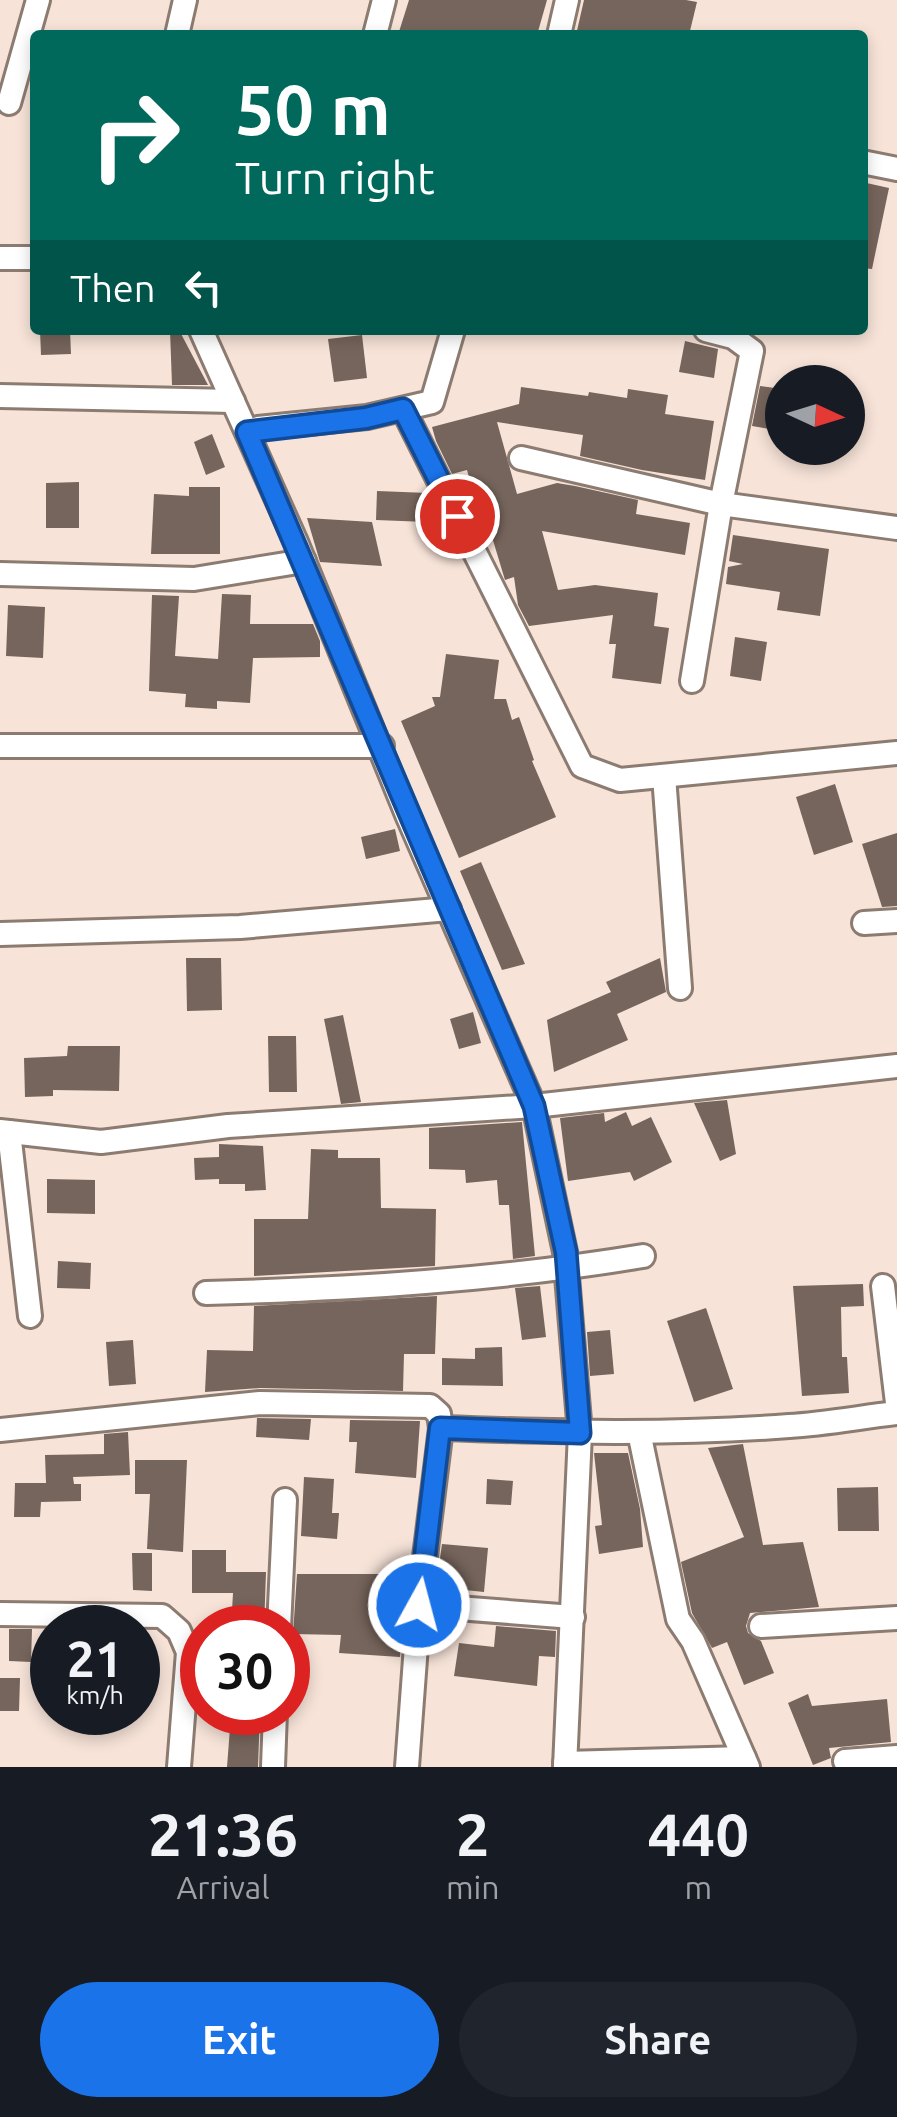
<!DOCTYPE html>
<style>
body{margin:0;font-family:Ubuntu,sans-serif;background:#20242c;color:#f1f3f6;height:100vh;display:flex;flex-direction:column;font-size:38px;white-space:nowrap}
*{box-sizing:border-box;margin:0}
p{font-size:32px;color:#9ea1a6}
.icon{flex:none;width:55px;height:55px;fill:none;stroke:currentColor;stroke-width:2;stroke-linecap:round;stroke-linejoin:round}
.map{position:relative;height:1767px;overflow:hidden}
.side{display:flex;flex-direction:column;background:#171b24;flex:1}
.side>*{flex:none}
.banner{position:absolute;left:30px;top:30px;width:838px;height:305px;border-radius:10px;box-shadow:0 5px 15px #0003;background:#00695c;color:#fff;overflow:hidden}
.needle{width:65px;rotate:94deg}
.buttons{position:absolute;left:765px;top:365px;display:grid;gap:20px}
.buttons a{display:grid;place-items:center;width:100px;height:100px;border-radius:50%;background:#171b24;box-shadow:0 5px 15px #0003;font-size:50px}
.speed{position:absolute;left:30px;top:1605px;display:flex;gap:20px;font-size:50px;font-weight:700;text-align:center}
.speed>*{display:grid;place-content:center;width:130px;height:130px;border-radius:50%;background:#171b24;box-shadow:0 5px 15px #0003;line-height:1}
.speed small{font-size:25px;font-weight:400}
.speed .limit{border:15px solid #d22;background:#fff;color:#111}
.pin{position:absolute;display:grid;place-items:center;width:85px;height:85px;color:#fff;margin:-42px;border:5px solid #fff;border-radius:50%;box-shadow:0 2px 10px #0007}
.me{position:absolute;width:110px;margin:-55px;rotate:7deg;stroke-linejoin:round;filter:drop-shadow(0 0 8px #0008)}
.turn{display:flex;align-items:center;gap:35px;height:210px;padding:0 40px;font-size:45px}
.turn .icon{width:130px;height:130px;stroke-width:2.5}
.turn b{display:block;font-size:70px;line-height:85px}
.then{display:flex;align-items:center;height:95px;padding:0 40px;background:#0003;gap:20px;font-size:38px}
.eta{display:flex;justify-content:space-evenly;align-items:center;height:170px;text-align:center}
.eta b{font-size:60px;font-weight:700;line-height:70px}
.action{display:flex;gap:20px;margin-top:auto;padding:20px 40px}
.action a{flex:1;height:115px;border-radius:60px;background:#1a73e8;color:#fff;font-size:40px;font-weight:700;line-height:115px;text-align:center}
.action a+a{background:#20242c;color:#f1f3f6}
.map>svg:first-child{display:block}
</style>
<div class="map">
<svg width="897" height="1767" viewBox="0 0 897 1767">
<rect width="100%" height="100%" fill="#f7e3d8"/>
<!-- building -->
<g fill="#76655c">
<path d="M 409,0 L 547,0 L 537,35 L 398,35 Z"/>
<path d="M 584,0 L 686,0 L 697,2 L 689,35 L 576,35 Z"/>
<path d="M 862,182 L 889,188 L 872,269 L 862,268 Z"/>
<path d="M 40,330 L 70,330 L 71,354 L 41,355 Z"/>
<path d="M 170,330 L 179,330 L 208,385 L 172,385 Z"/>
<path d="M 362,335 L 367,378 L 334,382 L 328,339 Z"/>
<path d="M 685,341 L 718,349 L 714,378 L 679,372 Z"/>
<path d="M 760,386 L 782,389 L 782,431 L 752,426 Z"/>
<path d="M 521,387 L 588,396 L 589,392 L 627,398 L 628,389 L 668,395 L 665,414 L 714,421 L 705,480 L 642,470 L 580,456 L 583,435 L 497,422 L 517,494 L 557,483 L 575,486 L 638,500 L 636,514 L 690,523 L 685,555 L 542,531 L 558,590 L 595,585 L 658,593 L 654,626 L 669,628 L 661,684 L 612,678 L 616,644 L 609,644 L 613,615 L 529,626 L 518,605 L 514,577 L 505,580 L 492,537 L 486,539 L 467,470 L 452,474 L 436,441 L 432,427 L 519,404 Z"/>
<path d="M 212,434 L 225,467 L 206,475 L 194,442 Z"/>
<path d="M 79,482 L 79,528 L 46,528 L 46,483 Z"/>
<path d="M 189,487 L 220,487 L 220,554 L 151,554 L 154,494 L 189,496 Z"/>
<path d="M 377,491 L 428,493 L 427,522 L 376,520 Z"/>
<path d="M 307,518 L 372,522 L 382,566 L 320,562 Z"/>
<path d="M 733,535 L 829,549 L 820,616 L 777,610 L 780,592 L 726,584 L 728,567 L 743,564 L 729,561 Z"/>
<path d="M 222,594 L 251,595 L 250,624 L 313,624 L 320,641 L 320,657 L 253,658 L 250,703 L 217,701 L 217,709 L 185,707 L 186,694 L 149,691 L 152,595 L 179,596 L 175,656 L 218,659 Z"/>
<path d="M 8,605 L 45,607 L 43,658 L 6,656 Z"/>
<path d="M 735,637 L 767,642 L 761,681 L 730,676 Z"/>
<path d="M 446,654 L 499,660 L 494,699 L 506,699 L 512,720 L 519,717 L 534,760 L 532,761 L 556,817 L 459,858 L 401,721 L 435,706 L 432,697 L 440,697 Z"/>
<path d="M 835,784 L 853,842 L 814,855 L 796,797 Z"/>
<path d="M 395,829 L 400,851 L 366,859 L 361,837 Z"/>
<path d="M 897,833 L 897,906 L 882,907 L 862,844 Z"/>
<path d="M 481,862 L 525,964 L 502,970 L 460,871 Z"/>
<path d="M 186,958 L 221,958 L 222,1010 L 187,1011 Z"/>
<path d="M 660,958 L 666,992 L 617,1014 L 628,1040 L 554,1072 L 547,1020 L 611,992 L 606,982 Z"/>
<path d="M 473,1012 L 481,1043 L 459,1049 L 450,1019 Z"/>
<path d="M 343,1015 L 361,1102 L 341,1104 L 324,1019 Z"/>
<path d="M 268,1036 L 296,1036 L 297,1092 L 269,1092 Z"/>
<path d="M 68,1046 L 120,1046 L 119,1091 L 53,1090 L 53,1096 L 25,1097 L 24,1058 L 67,1056 Z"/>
<path d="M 727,1100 L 736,1154 L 720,1161 L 694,1103 Z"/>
<path d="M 626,1112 L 632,1126 L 651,1117 L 672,1162 L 634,1181 L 630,1172 L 568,1181 L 560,1118 L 604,1113 L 605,1122 Z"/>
<path d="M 522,1122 L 535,1256 L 513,1259 L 509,1205 L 499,1205 L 497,1180 L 466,1183 L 465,1170 L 429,1169 L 429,1128 Z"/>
<path d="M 219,1144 L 263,1146 L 266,1190 L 245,1191 L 245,1184 L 219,1184 L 219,1179 L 195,1180 L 194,1158 L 219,1157 Z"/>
<path d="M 311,1149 L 338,1150 L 338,1158 L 380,1158 L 381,1208 L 436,1209 L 435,1266 L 254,1276 L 254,1219 L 308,1219 Z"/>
<path d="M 47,1179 L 95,1180 L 95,1214 L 47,1213 Z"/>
<path d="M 58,1261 L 91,1263 L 90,1289 L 57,1288 Z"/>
<path d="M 863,1284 L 864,1306 L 841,1307 L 842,1357 L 847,1357 L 849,1393 L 802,1396 L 793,1286 Z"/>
<path d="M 540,1286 L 546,1337 L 522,1340 L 515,1288 Z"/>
<path d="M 437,1296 L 435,1354 L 404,1354 L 403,1391 L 260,1388 L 205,1392 L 207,1350 L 253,1351 L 254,1306 Z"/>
<path d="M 706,1308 L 733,1389 L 694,1402 L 667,1321 Z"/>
<path d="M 610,1330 L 614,1374 L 590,1376 L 587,1332 Z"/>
<path d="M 133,1340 L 136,1384 L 109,1386 L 106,1342 Z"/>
<path d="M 502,1347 L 503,1386 L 442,1385 L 442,1358 L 475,1359 L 475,1348 Z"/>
<path d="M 257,1418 L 311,1419 L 309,1440 L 256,1437 Z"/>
<path d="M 350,1420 L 420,1421 L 416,1478 L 355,1473 L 357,1442 L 349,1442 Z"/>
<path d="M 128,1432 L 130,1475 L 73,1477 L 74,1484 L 81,1484 L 81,1501 L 41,1502 L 40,1517 L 14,1517 L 15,1483 L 46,1483 L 45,1455 L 104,1454 L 104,1434 Z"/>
<path d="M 743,1444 L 763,1545 L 803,1542 L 819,1607 L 750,1613 L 746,1626 L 748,1633 L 761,1641 L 774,1673 L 744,1685 L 727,1642 L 712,1648 L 692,1613 L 681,1562 L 744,1537 L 708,1448 Z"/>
<path d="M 594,1453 L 628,1453 L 640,1509 L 643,1547 L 599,1554 L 595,1526 L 602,1525 Z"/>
<path d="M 135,1460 L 187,1460 L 183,1552 L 147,1549 L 150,1494 L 135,1494 Z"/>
<path d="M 304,1477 L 334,1479 L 332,1513 L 339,1513 L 337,1539 L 301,1536 Z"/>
<path d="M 487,1479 L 513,1481 L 511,1505 L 486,1504 Z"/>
<path d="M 878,1487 L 879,1531 L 838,1531 L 837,1488 Z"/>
<path d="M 442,1544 L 488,1548 L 484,1592 L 436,1587 Z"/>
<path d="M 192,1550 L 226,1550 L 226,1572 L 266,1572 L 264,1628 L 231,1628 L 233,1593 L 192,1593 Z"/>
<path d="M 132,1553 L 152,1553 L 152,1591 L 133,1590 Z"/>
<path d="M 297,1574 L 401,1574 L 398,1636 L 402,1637 L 400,1657 L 339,1653 L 341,1635 L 293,1634 Z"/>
<path d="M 496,1626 L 556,1631 L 555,1657 L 539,1656 L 537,1686 L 454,1676 L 459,1643 L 494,1647 Z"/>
<path d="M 9,1629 L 32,1629 L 31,1662 L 9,1661 Z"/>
<path d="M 0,1678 L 20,1678 L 19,1711 L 0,1711 Z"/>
<path d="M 808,1694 L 812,1706 L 887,1699 L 891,1742 L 829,1748 L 831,1758 L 813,1765 L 788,1703 Z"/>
<path d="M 235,1712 L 260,1712 L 258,1767 L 227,1767 L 230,1728 L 235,1728 Z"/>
</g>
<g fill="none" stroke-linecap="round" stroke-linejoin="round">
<defs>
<g id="minor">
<path d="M 177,35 L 185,0"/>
<path d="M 375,35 L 384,0"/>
<path d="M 559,35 L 567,0"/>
<path d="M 9,103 L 38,0"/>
<path d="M 862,162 L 897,169"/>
<path d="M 0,258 L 35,258"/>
<path d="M 201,330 L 296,542 L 408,817 L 534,1106 L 565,1252 L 580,1433 L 565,1767"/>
<path d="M 706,330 L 733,337 L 752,351 L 721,504 L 897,528"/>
<path d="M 0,396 L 233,401"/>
<path d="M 403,409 L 582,766 L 620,780 L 897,753"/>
<path d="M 247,431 L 258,428 L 367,417 L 432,402 L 453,330"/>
<path d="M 521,458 L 721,504 L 692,681"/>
<path d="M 0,574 L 194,579 L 304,561"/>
<path d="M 0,746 L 382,746"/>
<path d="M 664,776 L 680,988"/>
<path d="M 864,923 L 897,921"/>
<path d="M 0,934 L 240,927 L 449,909"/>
<path d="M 0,1131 L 101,1142 L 228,1126 L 534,1106 L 897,1066"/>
<path d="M 9,1132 L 30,1316"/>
<path d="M 883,1286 L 897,1403"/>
<path d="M 206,1293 C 353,1289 498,1280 643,1256"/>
<path d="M 441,1428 C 557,1432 673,1435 789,1426 C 825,1424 861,1417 897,1413"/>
<path d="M 0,1430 L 260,1403 L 430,1406 L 439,1414 L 441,1428 L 419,1605 L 407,1767"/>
<path d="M 639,1432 L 678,1619 L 693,1641 L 748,1767"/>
<path d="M 419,1605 L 573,1617"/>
<path d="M 0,1614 L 162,1616 L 179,1631 L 188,1652 L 179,1767"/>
<path d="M 761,1626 L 897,1618"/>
<path d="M 279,1628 L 285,1500"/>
<path d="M 845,1761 L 897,1757"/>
<path d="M 565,1763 L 744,1758"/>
<path d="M 273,1767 L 275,1712"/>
</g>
</defs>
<!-- minor casing -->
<use href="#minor" stroke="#8c7b71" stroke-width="28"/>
<!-- minor -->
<use href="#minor" stroke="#fff" stroke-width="22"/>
</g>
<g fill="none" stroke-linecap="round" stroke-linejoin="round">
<defs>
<path id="route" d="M 419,1605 L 440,1428 L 580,1433 L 566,1252 L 534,1106 L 247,432 L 366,418 L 403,409 L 457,516"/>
</defs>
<!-- route casing -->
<use href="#route" stroke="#114b97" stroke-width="25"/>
<!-- route -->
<use href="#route" stroke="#1a73e8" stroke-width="18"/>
</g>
</svg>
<div class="buttons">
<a><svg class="needle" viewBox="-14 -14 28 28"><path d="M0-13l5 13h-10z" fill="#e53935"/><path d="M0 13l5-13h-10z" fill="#9ea1a6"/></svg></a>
</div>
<div class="speed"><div>21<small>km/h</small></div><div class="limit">30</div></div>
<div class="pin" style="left:457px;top:516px;background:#d93025"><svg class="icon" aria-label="arrive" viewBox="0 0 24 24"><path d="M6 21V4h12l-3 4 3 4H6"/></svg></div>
<svg class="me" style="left:419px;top:1605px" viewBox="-20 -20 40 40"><circle r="17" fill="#1a73e8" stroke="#fff" stroke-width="3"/><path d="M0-11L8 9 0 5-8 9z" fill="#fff"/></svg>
<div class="banner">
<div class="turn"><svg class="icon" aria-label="right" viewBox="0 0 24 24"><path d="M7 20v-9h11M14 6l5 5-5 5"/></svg><div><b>50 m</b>Turn right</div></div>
<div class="then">Then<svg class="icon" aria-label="left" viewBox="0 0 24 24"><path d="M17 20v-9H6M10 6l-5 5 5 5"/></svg></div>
</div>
</div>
<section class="side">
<div class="eta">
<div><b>21:36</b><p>Arrival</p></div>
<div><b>2</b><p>min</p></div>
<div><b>440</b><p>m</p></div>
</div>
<div class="action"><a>Exit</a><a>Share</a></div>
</section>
